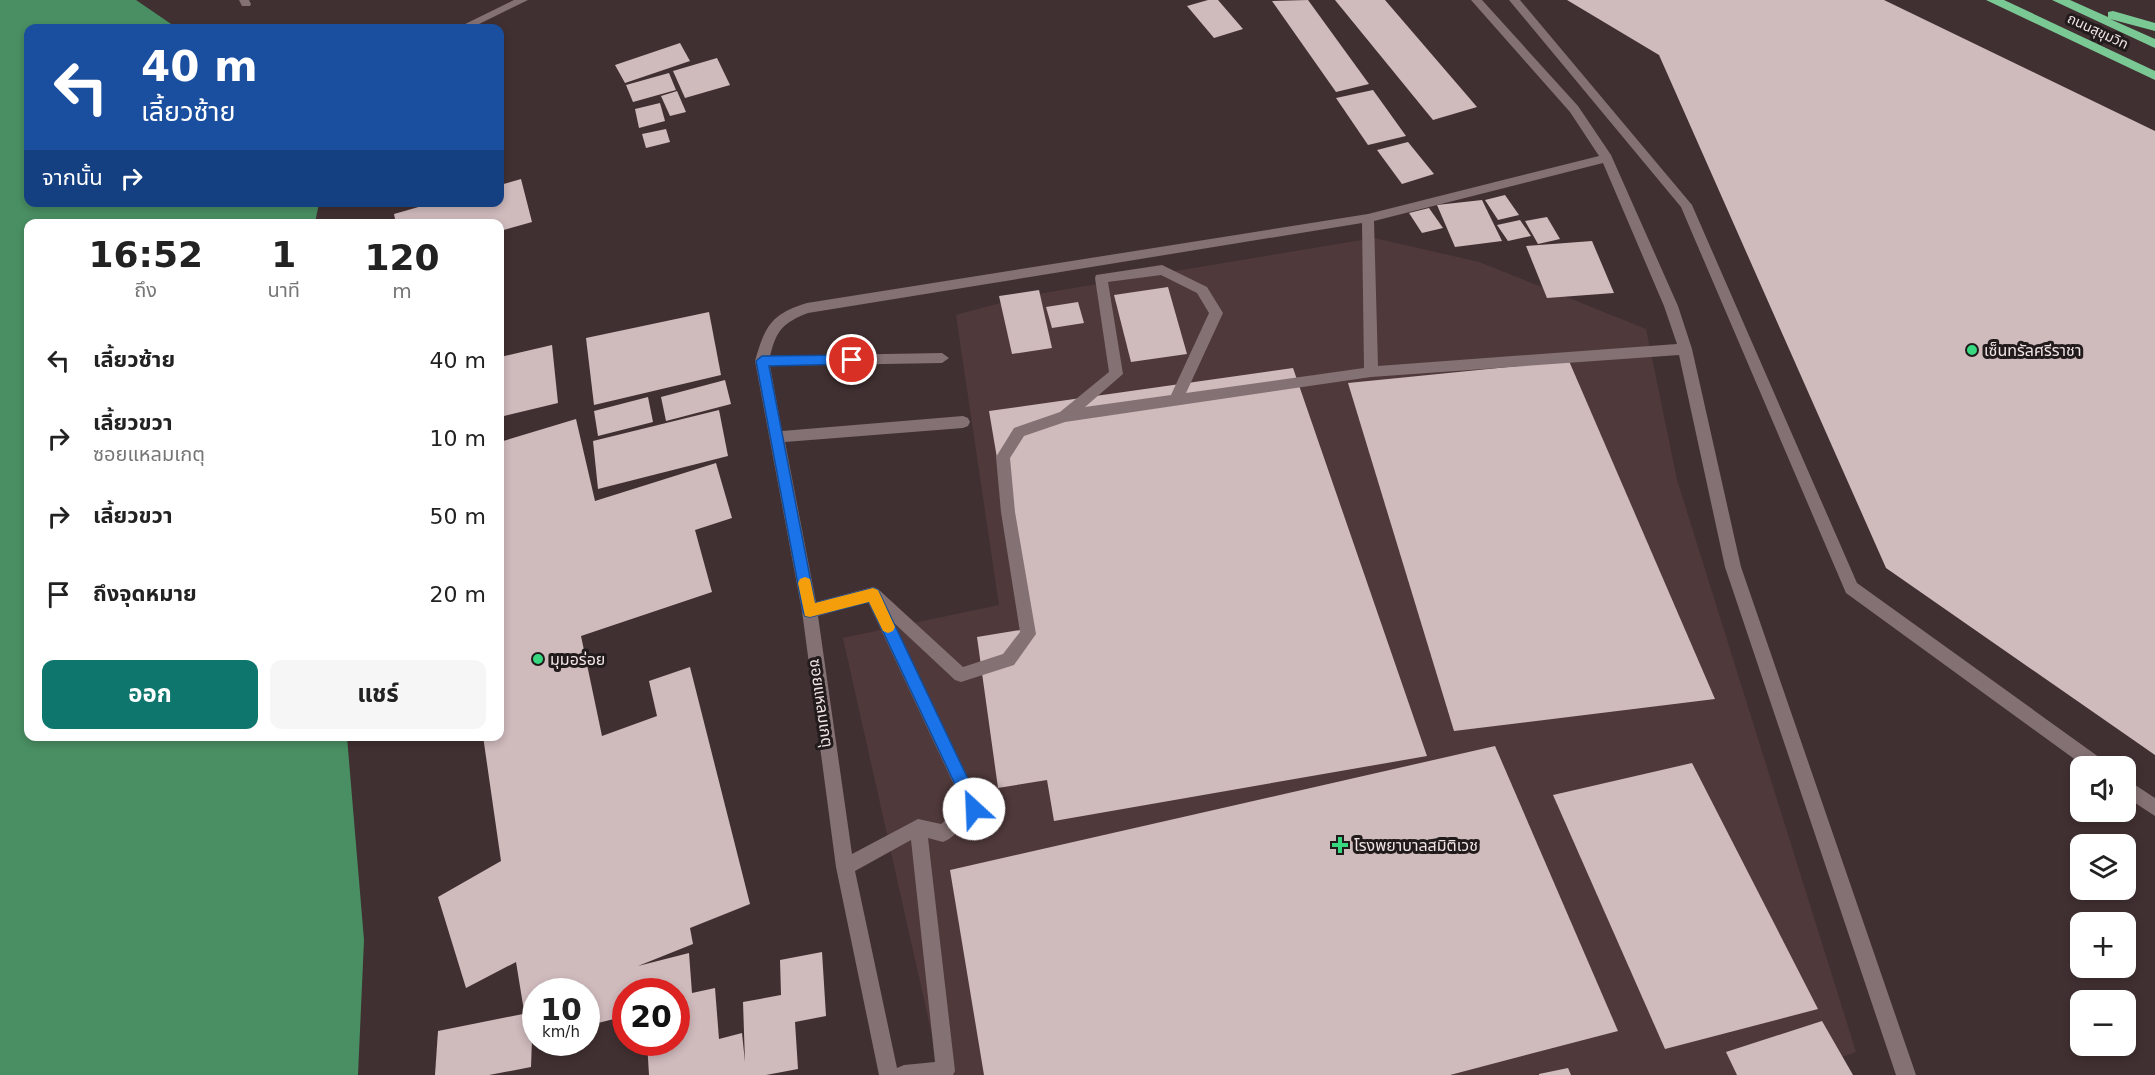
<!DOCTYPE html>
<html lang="th">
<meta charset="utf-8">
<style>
body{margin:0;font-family:"DejaVu Sans","Noto Sans Thai",sans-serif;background:#f6f6f6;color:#222;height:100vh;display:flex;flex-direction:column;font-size:22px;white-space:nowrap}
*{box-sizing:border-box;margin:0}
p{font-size:20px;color:#767676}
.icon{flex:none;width:33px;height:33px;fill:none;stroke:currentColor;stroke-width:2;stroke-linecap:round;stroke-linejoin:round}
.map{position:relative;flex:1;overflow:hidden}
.details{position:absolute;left:24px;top:219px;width:480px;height:522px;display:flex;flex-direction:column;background:#fff;border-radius:12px;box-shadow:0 3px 9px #0003}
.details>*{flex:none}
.banner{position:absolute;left:24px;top:24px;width:480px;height:183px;border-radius:12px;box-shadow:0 3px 9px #0003;background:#1a4fa0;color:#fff;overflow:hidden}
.fabs{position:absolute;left:2070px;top:756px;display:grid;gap:12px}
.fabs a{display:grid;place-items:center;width:66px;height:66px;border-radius:12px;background:#fff;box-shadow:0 3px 9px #0003;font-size:30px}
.speed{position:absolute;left:522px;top:978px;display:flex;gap:12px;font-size:30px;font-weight:700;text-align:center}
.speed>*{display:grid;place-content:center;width:78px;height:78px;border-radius:50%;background:#fff;box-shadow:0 3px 9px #0003;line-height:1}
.speed small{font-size:15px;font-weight:400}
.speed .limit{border:9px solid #d22;background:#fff;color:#111}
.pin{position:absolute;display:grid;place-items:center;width:51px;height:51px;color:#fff;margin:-26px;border:3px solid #fff;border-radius:50%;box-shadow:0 2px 6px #0007}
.me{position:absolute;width:66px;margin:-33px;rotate:335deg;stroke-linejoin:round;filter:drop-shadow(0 0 4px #0008)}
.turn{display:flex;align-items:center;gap:21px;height:126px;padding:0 18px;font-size:27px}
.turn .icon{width:78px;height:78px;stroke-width:2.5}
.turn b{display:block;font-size:42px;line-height:51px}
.then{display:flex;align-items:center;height:57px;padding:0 18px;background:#0003;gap:12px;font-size:22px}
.eta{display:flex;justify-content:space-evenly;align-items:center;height:102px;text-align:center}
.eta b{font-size:36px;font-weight:700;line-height:42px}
.action{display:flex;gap:12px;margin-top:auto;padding:12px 18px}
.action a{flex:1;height:69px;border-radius:12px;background:#0f766e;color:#fff;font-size:24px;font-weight:700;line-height:69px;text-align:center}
.action a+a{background:#f6f6f6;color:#222}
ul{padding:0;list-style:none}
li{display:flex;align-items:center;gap:18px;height:78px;padding:0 18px}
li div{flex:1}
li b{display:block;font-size:22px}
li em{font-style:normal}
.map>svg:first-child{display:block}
</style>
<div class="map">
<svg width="2155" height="1075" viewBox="0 0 2155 1075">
<rect width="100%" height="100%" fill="#413032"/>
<!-- built -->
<path fill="#50393b" d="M 1374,238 L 1479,262 L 1646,329 L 1677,480 L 1856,1052 L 1789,1075 L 941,1075 L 843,638 L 999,605 L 956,315 L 1026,296 Z"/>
<!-- water -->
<path fill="#4a8f63" d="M 0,0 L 136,0 L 177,28 L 28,28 L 28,202 L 319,203 L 315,223 L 28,224 L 28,736 L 347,737 L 364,940 L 358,1075 L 0,1075 Z"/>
<!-- building -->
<g fill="#cfbabc">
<path d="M 1208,0 L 1218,0 L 1243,29 L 1214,38 L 1187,6 Z"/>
<path d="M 1308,0 L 1369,84 L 1336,92 L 1272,1 Z"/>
<path d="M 1335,0 L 1385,0 L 1477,107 L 1433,120 Z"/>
<path d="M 1567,0 L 1884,0 L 2155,131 L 2155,755 L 1886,568 L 1659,55 Z"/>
<path d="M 680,43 L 690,61 L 625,83 L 615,65 Z"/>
<path d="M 717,58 L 730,85 L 685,98 L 673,71 Z"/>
<path d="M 669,73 L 676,90 L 633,102 L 626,85 Z"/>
<path d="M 1373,90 L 1406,136 L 1368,145 L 1336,98 Z"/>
<path d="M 677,91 L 686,112 L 670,116 L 661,96 Z"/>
<path d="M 660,103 L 665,121 L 639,128 L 635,109 Z"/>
<path d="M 666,129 L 670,142 L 646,148 L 642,134 Z"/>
<path d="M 1408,142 L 1434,174 L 1402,184 L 1377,150 Z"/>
<path d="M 521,179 L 532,222 L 500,231 L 500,224 L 396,224 L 394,214 L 436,202 L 500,202 L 500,185 Z"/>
<path d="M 1505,195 L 1519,215 L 1498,220 L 1485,200 Z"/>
<path d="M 1482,200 L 1502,241 L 1455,247 L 1437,205 Z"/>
<path d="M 1429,208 L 1443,228 L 1422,233 L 1409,213 Z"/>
<path d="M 1547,217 L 1560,239 L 1538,244 L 1525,221 Z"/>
<path d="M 1520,220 L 1531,236 L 1508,241 L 1497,225 Z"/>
<path d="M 1592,241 L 1614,293 L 1547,298 L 1526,246 Z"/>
<path d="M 1168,287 L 1187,354 L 1131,362 L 1114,295 Z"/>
<path d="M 1039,290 L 1052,348 L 1012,354 L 999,296 Z"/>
<path d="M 1078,302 L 1084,323 L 1052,328 L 1046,307 Z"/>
<path d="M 709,312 L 721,375 L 594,405 L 586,338 Z"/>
<path d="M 552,345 L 558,403 L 500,417 L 500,357 Z"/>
<path d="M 1569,361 L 1715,699 L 1454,731 L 1348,383 Z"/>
<path d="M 1293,368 L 1427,756 L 1054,821 L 1047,780 L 998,788 L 977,637 L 1026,629 L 989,411 Z"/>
<path d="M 725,380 L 731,404 L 666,421 L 661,397 Z"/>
<path d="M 648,397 L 653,422 L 598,436 L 594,411 Z"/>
<path d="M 719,410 L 728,456 L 598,489 L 593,441 Z"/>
<path d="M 576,419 L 595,501 L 716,463 L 732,518 L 695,530 L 712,592 L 581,636 L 602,736 L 657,716 L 649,681 L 690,667 L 750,904 L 690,928 L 693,944 L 638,966 L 689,953 L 692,993 L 715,988 L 719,1039 L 742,1033 L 745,1062 L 743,1002 L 781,995 L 780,960 L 822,952 L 826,1016 L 795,1022 L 798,1069 L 766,1075 L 649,1075 L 647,1042 L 676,1042 L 676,992 L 626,992 L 626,1016 L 586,1026 L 586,992 L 582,992 L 582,988 L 573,992 L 536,992 L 536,1006 L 524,1011 L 516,962 L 466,988 L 438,897 L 501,861 L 483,736 L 500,736 L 500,442 Z"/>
<path d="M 1495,746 L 1618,1031 L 1450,1075 L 984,1075 L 950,870 Z"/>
<path d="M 1692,763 L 1818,1009 L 1665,1049 L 1553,795 Z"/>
<path d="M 533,1012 L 531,1067 L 489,1075 L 435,1075 L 438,1031 Z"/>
<path d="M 1822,1021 L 1853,1075 L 1737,1075 L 1726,1052 Z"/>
<path d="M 1568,1068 L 1571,1075 L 1539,1075 L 1539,1074 Z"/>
</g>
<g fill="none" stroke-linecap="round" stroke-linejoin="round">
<!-- minor -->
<g fill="#847173" fill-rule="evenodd">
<path d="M 239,0 L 249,0 L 251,4 L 250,6 L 242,6 Z"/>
<path d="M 514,0 L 528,0 L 471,28 L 457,28 Z"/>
<path d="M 1471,0 L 1482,0 L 1578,106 L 1611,155 L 1678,306 L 1692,349 L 1741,567 L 1916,1075 L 1896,1075 L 1725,567 L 1679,355 L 1371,377 L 1065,422 L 1024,436 L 1010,458 L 1015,512 L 1036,634 L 1014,665 L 961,682 L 955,680 L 894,623 L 983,809 L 980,815 L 949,839 L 943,842 L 928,838 L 955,1071 L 953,1075 L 879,1075 L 836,867 L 802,611 L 755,361 C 765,326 771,314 807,303 L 1368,214 L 1599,156 L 1570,112 ZM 1603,163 L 1664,306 L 1677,344 L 1378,366 L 1374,221 ZM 1362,223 L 1364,368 L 1186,393 L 1223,313 L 1207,287 L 1162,265 L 1096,275 L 1095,278 L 1109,372 L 1060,412 L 1014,428 L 996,457 L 1001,512 L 1020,632 L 1003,654 L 963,667 L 878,589 L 873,587 L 816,602 L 785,442 L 963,428 L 968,426 L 970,422 L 968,418 L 963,416 L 782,431 L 770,366 L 942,363 L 949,358 L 942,353 L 770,356 C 777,329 783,323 808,313 ZM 1161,275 L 1197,293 L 1209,313 L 1171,395 L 1085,407 L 1123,374 L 1108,282 ZM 868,602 L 964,806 L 941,824 L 918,819 L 852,854 L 818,616 ZM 911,840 L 935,1062 L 904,1065 L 897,1068 L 855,871 Z"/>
<path d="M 1509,0 L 1520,0 L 1692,205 L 1857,583 L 2103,760 L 2105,766 L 2084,766 L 1846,593 L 1681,207 Z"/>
<path d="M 2126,779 L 2155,798 L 2155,816 L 2126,797 Z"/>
</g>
<!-- highway -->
<g fill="#7ac995" fill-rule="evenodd">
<path d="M 1986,0 L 2004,0 L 2155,71 L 2155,80 Z"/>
<path d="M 2052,0 L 2070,0 L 2108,17 L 2108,12 L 2113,11 L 2155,23 L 2155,31 L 2110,19 L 2155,39 L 2155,48 Z"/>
</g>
</g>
<!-- route -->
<path fill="#1a73e8" stroke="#114b97" stroke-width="1.5" d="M 852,355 L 858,360 L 852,364 L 769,366 L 815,603 L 873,588 L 878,590 L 980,804 L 982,809 L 980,814 L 974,817 L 969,814 L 869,602 L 810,617 L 805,616 L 803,611 L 756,361 L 762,356 Z"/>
<!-- slow -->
<path fill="#f59e0b" d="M 805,577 L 810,579 L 815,603 L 873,588 L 878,590 L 895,627 L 893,631 L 888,633 L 883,631 L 869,602 L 810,617 L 805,616 L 798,583 L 800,579 Z"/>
<!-- markers -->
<g fill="#37d880" stroke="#221b1b" stroke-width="2">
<circle cx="1972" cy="350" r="6"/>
<circle cx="538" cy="659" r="6"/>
<path d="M1337 836h6v6h6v6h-6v6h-6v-6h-6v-6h6z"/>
</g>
<g text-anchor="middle" stroke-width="6" stroke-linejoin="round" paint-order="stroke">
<!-- far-street labels -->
<g font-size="14" fill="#f1e5e6" stroke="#221b1b">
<text transform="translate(2098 31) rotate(25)" y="5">ถนนสุขุมวิท</text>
</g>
<!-- poi labels -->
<g font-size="16" fill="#f1e5e6" stroke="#221b1b" text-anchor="start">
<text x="1984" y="356">เซ็นทรัลศรีราชา</text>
<text x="550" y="665">มุมอร่อย</text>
<text x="1354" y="851">โรงพยาบาลสมิติเวช</text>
</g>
<!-- street labels -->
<g font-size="16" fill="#f1e5e6" stroke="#221b1b">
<text transform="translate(822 703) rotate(82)" y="6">ซอยแหลมเกตุ</text>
</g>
</g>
</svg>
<div class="fabs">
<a><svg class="icon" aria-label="sound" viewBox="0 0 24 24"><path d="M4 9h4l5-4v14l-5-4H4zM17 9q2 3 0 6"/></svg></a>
<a><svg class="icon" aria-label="layers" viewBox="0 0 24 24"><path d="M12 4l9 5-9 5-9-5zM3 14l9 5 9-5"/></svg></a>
<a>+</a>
<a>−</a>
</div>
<div class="speed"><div>10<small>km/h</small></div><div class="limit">20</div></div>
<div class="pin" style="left:852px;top:360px;background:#d93025"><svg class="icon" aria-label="arrive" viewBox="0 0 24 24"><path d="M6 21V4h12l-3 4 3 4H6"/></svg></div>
<svg class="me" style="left:974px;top:809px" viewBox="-20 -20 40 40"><circle r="19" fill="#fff"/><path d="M0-13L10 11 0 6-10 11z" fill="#1a73e8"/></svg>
<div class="banner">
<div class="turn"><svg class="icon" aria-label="left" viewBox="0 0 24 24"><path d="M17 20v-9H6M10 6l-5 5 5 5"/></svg><div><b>40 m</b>เลี้ยวซ้าย</div></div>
<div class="then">จากนั้น<svg class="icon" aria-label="right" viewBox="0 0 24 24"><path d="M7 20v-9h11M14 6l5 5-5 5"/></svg></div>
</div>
<section class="details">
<div class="eta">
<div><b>16:52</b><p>ถึง</p></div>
<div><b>1</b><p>นาที</p></div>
<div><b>120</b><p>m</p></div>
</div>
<ul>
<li><svg class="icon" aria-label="left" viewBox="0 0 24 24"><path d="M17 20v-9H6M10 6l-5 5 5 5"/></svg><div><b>เลี้ยวซ้าย</b></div><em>40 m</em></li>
<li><svg class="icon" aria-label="right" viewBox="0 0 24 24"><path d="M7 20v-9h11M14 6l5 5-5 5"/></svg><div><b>เลี้ยวขวา</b><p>ซอยแหลมเกตุ</p></div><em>10 m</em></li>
<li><svg class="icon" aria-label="right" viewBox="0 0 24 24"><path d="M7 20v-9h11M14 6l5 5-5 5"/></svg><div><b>เลี้ยวขวา</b></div><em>50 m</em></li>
<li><svg class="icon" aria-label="arrive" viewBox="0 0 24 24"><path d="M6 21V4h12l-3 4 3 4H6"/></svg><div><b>ถึงจุดหมาย</b></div><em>20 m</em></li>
</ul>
<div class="action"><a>ออก</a><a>แชร์</a></div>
</section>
</div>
